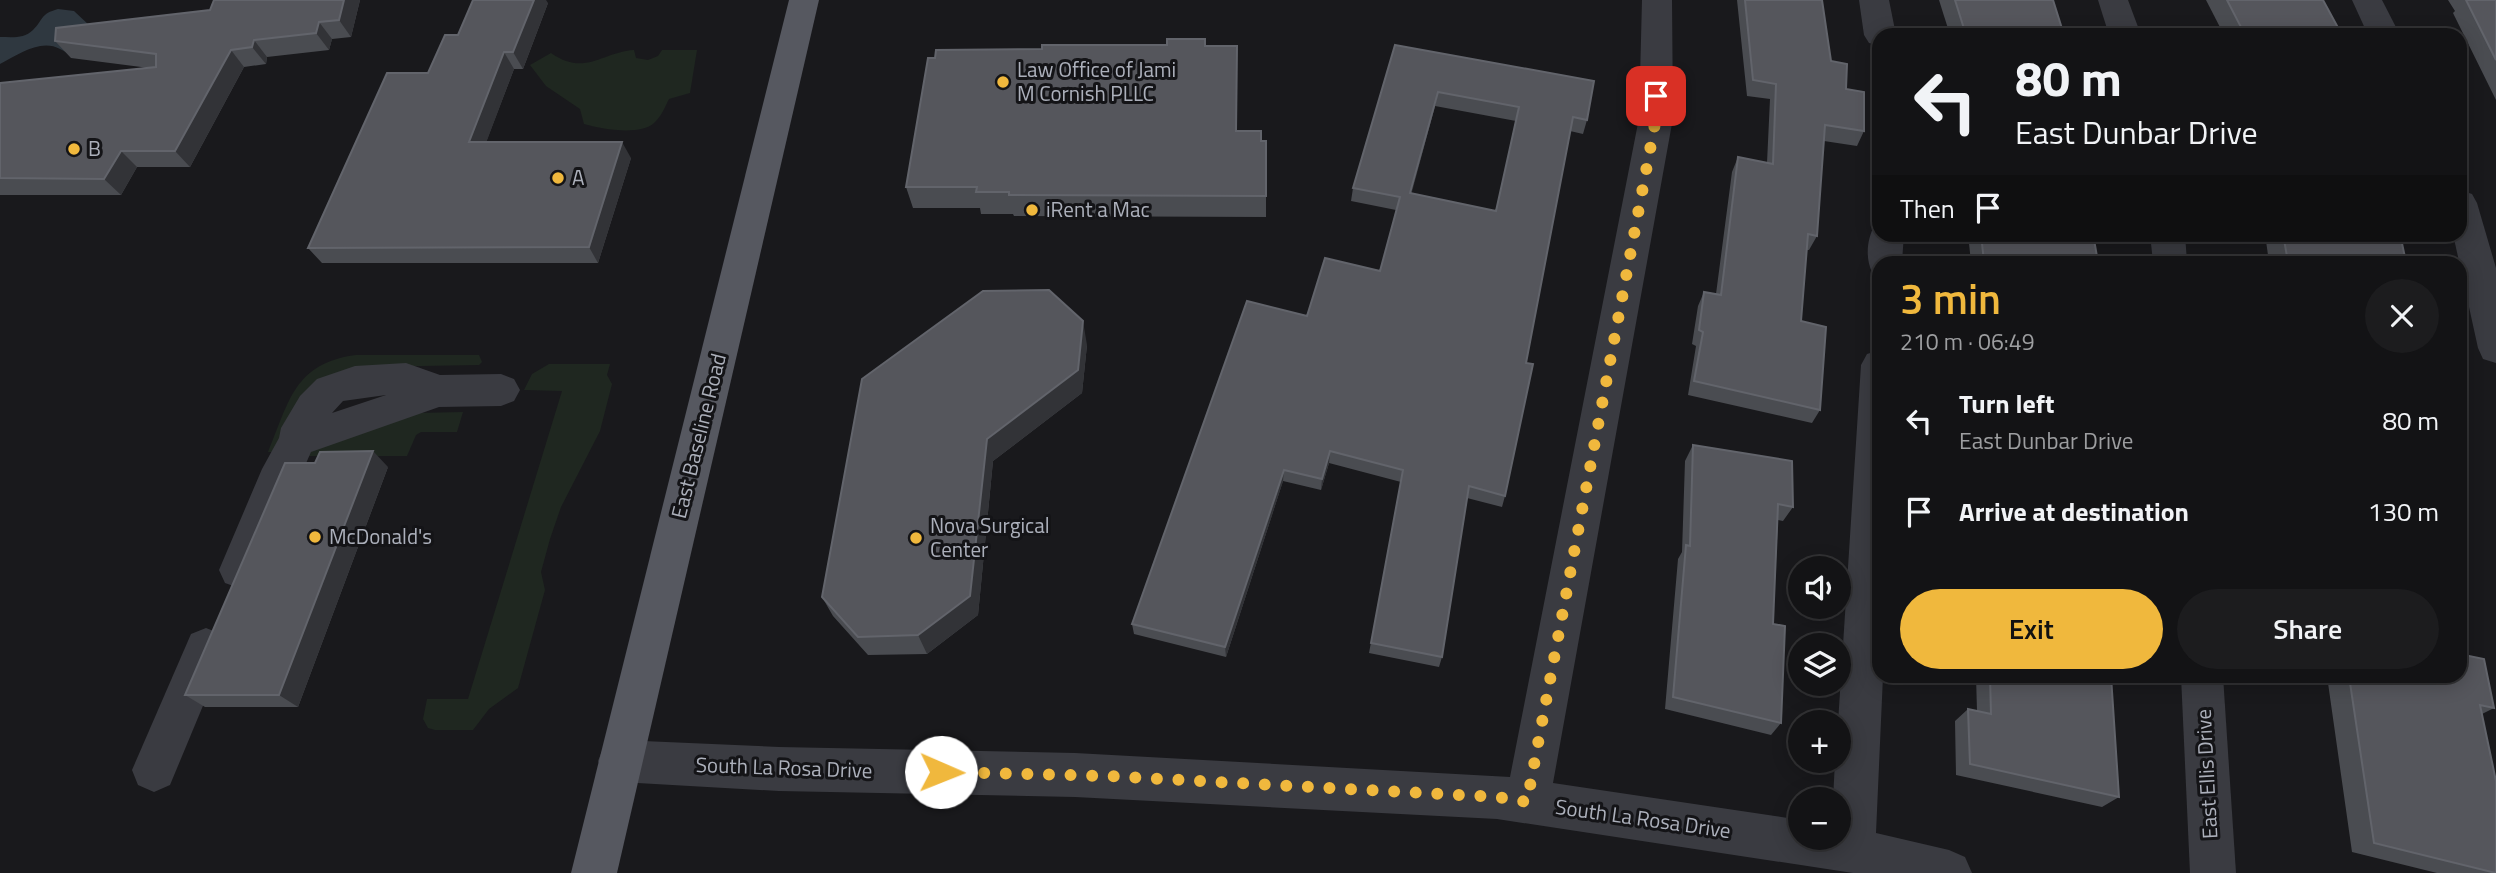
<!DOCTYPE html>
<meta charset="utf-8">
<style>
body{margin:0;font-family:"Titillium Web",sans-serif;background:#1c1c1e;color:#f1f3f6;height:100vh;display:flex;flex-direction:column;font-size:26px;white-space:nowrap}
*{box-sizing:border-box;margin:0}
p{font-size:23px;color:#9d9ea0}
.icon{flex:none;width:38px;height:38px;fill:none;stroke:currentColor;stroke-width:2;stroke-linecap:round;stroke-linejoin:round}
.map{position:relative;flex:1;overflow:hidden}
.drawer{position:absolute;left:1872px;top:256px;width:595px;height:427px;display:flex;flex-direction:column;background:#131315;border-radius:21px;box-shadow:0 4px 18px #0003,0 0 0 2px #323234}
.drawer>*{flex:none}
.hud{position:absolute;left:1872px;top:28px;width:595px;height:214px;border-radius:21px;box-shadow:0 4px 18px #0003,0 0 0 2px #323234;background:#131315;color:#f1f3f6;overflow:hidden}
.controls{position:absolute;left:1788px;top:556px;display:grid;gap:14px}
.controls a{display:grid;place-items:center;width:63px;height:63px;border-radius:50%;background:#131315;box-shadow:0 4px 18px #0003,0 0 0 2px #323234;font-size:35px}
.pin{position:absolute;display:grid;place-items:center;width:60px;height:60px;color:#fff;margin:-30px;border-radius:14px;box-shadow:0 4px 10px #0006}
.me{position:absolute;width:77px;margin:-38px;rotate:91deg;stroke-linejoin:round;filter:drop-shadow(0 0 5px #0008)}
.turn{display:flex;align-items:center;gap:24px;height:147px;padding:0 28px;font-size:32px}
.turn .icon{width:91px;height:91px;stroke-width:2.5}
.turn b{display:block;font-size:49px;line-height:60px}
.then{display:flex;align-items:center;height:66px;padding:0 28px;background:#0003;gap:14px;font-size:26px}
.round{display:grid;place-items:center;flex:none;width:74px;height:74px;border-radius:37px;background:#1c1c1e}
.overview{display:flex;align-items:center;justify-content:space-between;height:119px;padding:0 28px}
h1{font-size:42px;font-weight:600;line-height:52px;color:#f0b83d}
.button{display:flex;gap:14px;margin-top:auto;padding:14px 28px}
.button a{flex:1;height:80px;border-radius:42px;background:#f0b83d;color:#111;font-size:28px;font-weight:600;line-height:80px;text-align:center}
.button a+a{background:#1c1c1e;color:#f1f3f6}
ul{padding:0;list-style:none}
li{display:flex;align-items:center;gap:21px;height:91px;padding:0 28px}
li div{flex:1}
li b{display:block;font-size:26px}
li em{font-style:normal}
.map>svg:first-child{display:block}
</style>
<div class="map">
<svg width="2496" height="873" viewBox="0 0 2496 873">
<rect width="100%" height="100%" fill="#19191c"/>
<!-- green -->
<g fill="#1f2720">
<path d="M 634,50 L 636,58 L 648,60 L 658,56 L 662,50 L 697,50 L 690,93 L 669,99 C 665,107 661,117 654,123 C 640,136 601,129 584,124 L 580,109 L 546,86 L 530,65 L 551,53 C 585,77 602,52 634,50 Z"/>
<path d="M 356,355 L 479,355 L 482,362 L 479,365 L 365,367 L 275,452 L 268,452 C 289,402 294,363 356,355 Z"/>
<path d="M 549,364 L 610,364 L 607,375 L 612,384 L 600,431 L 561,507 L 550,539 L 541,572 L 545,590 L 518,688 L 489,709 L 473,730 L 435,730 L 428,728 L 423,719 L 427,699 L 468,699 L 562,391 L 524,390 L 532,374 Z"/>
<path d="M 463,412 L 457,432 L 421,432 L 416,435 L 407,456 L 307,456 L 313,450 L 415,413 Z"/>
</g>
<!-- water -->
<path fill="#2f3840" d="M 58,9 L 74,11 L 90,26 L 87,59 C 75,59 70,54 60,49 C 41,38 17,55 0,64 L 0,37 C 12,37 24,39 33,30 C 44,19 40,14 58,9 Z"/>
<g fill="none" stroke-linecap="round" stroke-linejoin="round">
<!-- minor -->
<g fill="#3a3b41" fill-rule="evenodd">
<path d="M 1642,0 L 1672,0 L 1673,118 L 1553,783 L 1801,820 L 1801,838 L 1839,838 L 1839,800 L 1833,800 L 1835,761 L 1839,761 L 1838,723 L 1861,365 L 1867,354 L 1880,350 L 1880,676 L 1883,676 L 1876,833 L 1949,850 L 1965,857 L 1972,873 L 1853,873 L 1497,819 L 1075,797 L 779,791 L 620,782 L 604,776 L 598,761 L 604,746 L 620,740 L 779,747 L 1075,753 L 1510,777 L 1639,118 Z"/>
<path d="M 1859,0 L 1889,0 L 1896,35 L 1880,35 L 1880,46 L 1869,43 L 1864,35 Z"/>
<path d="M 2098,0 L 2128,0 L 2141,35 L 2109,35 Z"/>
<path d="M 2352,0 L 2382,0 L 2400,35 L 2368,35 Z"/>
<path d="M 2460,190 L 2472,194 L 2477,203 L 2496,268 L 2496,363 L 2483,359 L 2478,348 L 2453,234 L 2460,234 Z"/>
<path d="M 1880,223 L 1880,234 L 1904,234 L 1902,262 L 1880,262 L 1880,274 L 1872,272 C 1865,257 1867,239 1875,224 Z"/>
<path d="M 2150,234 L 2185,234 L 2187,262 L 2153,262 Z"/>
<path d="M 406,363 L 440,375 L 501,374 L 514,379 L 520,390 L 514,401 L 501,406 L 439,407 L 311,452 L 253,583 L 239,588 L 225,583 L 219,570 L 262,469 L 279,438 L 281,428 L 300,396 L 317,379 L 355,366 ZM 386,395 L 332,413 L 343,401 Z"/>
<path d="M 206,628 L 221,634 L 227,648 L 170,785 L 154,792 L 138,785 L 132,770 L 191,634 Z"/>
<path d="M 2181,676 L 2223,676 L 2236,873 L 2190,873 Z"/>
</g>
<!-- major -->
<path fill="#565860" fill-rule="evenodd" d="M 789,0 L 819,0 L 617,873 L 571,873 Z"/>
</g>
<!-- wall -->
<g fill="#4a4c51" fill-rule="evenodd">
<path d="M 214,0 L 360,0 L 351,37 L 332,39 L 329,50 L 267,57 L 266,64 L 244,67 L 190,167 L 137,167 L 121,195 L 0,195 L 0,83 L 149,68 L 71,58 L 55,41 L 210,10 Z"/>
<path d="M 1737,0 L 1822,0 L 1831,61 L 1846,89 L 1864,131 L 1857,146 L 1824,141 L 1817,236 L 1809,250 L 1807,250 L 1801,321 L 1820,410 L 1812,423 L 1688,395 L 1696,346 L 1692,344 L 1698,306 L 1704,292 L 1716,294 L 1732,172 L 1738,157 L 1767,163 L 1770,99 L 1747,96 Z"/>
<path d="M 1939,0 L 2053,0 L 2064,35 L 1950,35 Z"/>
<path d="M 2206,0 L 2323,0 L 2342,35 L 2224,35 Z"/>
<path d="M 2448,0 L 2496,0 L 2496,100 L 2453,13 L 2455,11 Z"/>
<path d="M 548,3 L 523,69 L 514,69 L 486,142 L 631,158 L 598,263 L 322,263 L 308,248 L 428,73 L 458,35 Z"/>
<path d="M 1395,45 L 1587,120 L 1583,134 L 1570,131 L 1526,363 L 1505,496 L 1502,507 L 1467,498 L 1442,657 L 1439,667 L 1369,653 L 1401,482 L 1329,463 L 1321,490 L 1283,481 L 1226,657 L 1134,634 L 1132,624 L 1307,316 L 1380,271 L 1396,210 L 1351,201 L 1353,188 ZM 1435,106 L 1516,121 L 1496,211 L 1411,193 Z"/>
<path d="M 1205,46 L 1237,131 L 1261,141 L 1266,196 L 1266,217 L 1014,216 L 1013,214 L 981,214 L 980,208 L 913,208 L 906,187 Z"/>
<path d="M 1968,234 L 2093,234 L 2098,262 L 1971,262 Z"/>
<path d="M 2265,234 L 2400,234 L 2406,262 L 2269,262 Z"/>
<path d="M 1087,345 L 1082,393 L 993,461 L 978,615 L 927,654 L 868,655 L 833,616 L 822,597 Z"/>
<path d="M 1693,445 L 1793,507 L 1783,521 L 1778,520 L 1773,624 L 1781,723 L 1771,735 L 1665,709 L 1678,559 L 1682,552 L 1685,461 Z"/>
<path d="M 388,467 L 298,707 L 205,707 L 185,695 Z"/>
<path d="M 2464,655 L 2494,708 L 2482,714 L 2496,873 L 2437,873 L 2352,852 L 2327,676 L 2460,676 Z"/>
<path d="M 1976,676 L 2111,676 L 2119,797 L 2102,807 L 1956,775 L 1955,721 L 1968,709 L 1977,711 Z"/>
</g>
<!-- shaded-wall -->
<g fill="#323337">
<path d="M 344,0 L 360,0 L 351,37 L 339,20 Z"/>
<path d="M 533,0 L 546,0 L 548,3 L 523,69 L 513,52 Z"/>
<path d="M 319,22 L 332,39 L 329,50 L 316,33 Z"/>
<path d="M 254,40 L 267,57 L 266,64 L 252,47 Z"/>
<path d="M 231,50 L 244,67 L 190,167 L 175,151 Z"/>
<path d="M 504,52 L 514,69 L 480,159 L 469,142 Z"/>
<path d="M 1438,92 L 1435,106 L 1408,207 L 1410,193 Z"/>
<path d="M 622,142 L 631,158 L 598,263 L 589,247 Z"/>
<path d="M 121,151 L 137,167 L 121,195 L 104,179 Z"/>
<path d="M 1083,321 L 1087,345 L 1082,393 L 993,461 L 978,615 L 927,654 L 918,635 L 987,439 Z"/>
<path d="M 373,451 L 388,467 L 298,707 L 279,695 Z"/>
<path d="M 1330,451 L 1329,463 L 1321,490 L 1322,479 Z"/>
<path d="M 1284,470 L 1283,481 L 1226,657 L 1225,647 Z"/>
</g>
<!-- building -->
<g fill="#55565c" stroke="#62646b" stroke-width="2" fill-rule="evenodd">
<path d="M 214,0 L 344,0 L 339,20 L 319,22 L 316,33 L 254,40 L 252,47 L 231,50 L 175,151 L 121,151 L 104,179 L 0,178 L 0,83 L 156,67 L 156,54 L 55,41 L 56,28 L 210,10 Z"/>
<path d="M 473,0 L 534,0 L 513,52 L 504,52 L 469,142 L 622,142 L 589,247 L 308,248 L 387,73 L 428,73 L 445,35 L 458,35 Z"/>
<path d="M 1745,0 L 1822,0 L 1831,61 L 1847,64 L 1846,89 L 1864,92 L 1864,131 L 1825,125 L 1817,236 L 1808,234 L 1801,321 L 1826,327 L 1820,410 L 1694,381 L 1703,332 L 1699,330 L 1704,292 L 1721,295 L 1738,157 L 1773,164 L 1776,84 L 1753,80 Z"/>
<path d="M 1955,0 L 2053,0 L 2064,35 L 1966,35 Z"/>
<path d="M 2227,0 L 2323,0 L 2342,35 L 2231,35 L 2229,28 L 2242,29 Z"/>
<path d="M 2466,0 L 2496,0 L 2496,60 Z"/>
<path d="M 1167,39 L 1205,39 L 1205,46 L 1237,46 L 1236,131 L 1261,131 L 1261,141 L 1266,141 L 1266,196 L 1009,195 L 1009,192 L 976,192 L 977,187 L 906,187 L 928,58 L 935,58 L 936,50 L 1042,49 L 1042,45 L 1167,45 Z"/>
<path d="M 1395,45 L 1594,81 L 1587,120 L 1573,117 L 1526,363 L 1533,364 L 1505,496 L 1469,486 L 1442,657 L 1371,643 L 1403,470 L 1330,451 L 1322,479 L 1284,470 L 1225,647 L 1132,624 L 1247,301 L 1307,316 L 1325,258 L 1380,271 L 1400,197 L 1353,188 ZM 1438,92 L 1519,107 L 1496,211 L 1410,193 Z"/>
<path d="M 1981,234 L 2093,234 L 2098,262 L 1984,262 Z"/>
<path d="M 2283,234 L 2400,234 L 2406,262 L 2288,262 Z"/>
<path d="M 1049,290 L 1083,321 L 1078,370 L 987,439 L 970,596 L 918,635 L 858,637 L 822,597 L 862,379 L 983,291 Z"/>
<path d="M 1693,445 L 1792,461 L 1793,507 L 1778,504 L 1773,624 L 1785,626 L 1781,723 L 1673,697 L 1686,545 L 1690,546 Z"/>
<path d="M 373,451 L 279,695 L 185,695 L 285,463 L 315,463 L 320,452 Z"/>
<path d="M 2460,637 L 2464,655 L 2484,659 L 2494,708 L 2480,705 L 2496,781 L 2496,873 L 2374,843 L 2349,676 L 2460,676 Z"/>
<path d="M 1990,676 L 2111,676 L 2119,797 L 1970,764 L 1968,709 L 1991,714 Z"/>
</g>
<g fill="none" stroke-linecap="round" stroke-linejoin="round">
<!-- route -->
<path stroke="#f0b83d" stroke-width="12" stroke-dasharray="0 21.6" d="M 941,772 L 1107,776 L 1497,797 L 1527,802 L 1656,118 L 1656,96"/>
</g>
<!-- markers -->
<g fill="#f0b83d" stroke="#141417" stroke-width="2.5">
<circle cx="1003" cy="82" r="7"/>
<circle cx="74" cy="149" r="7"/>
<circle cx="558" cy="178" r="7"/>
<circle cx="1032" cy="210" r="7"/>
<circle cx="315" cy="537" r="7"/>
<circle cx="916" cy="538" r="7"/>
</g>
<g text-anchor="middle" stroke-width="6" stroke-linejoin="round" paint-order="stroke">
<!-- poi labels -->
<g font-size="21" fill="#acb0bb" stroke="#141417" text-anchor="start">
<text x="1017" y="77">Law Office of Jami<tspan x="1017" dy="24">M Cornish PLLC</tspan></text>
<text x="88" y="156">B</text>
<text x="572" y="185">A</text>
<text x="1046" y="217">iRent a Mac</text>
<text x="930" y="533">Nova Surgical<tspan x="930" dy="24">Center</tspan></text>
<text x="329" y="544">McDonald's</text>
</g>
<!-- street labels -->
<g font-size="21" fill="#acb0bb" stroke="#141417">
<text transform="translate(699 436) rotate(-76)" y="7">East Baseline Road</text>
<text transform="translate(784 768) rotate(2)" y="7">South La Rosa Drive</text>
<text transform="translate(2207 774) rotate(-93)" y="7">East Ellis Drive</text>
<text transform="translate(1643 819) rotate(8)" y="7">South La Rosa Drive</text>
</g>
</g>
</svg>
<div class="controls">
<a><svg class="icon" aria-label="sound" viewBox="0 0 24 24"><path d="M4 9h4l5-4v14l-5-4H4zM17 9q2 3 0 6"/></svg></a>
<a><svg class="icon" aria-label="layers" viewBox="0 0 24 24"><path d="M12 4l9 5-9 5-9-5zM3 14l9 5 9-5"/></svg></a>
<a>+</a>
<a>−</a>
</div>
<div class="pin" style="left:1656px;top:96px;background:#d93025"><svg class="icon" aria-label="arrive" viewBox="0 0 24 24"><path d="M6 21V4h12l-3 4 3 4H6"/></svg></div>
<svg class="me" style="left:941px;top:772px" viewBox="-20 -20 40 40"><circle r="19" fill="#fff"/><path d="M0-13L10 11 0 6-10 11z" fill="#f0b83d"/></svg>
<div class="hud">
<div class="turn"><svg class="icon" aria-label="left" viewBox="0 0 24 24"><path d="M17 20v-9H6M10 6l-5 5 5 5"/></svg><div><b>80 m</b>East Dunbar Drive</div></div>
<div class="then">Then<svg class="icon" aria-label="arrive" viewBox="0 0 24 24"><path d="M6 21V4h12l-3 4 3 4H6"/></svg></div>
</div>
<section class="drawer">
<div class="overview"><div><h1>3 min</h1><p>210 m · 06:49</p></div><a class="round"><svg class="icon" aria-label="close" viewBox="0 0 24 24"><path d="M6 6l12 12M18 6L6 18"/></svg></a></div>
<ul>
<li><svg class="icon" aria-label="left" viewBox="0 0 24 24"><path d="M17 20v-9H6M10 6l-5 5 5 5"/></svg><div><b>Turn left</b><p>East Dunbar Drive</p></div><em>80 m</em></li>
<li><svg class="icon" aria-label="arrive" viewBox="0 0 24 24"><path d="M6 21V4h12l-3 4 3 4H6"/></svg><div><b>Arrive at destination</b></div><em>130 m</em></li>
</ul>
<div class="button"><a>Exit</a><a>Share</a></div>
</section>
</div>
